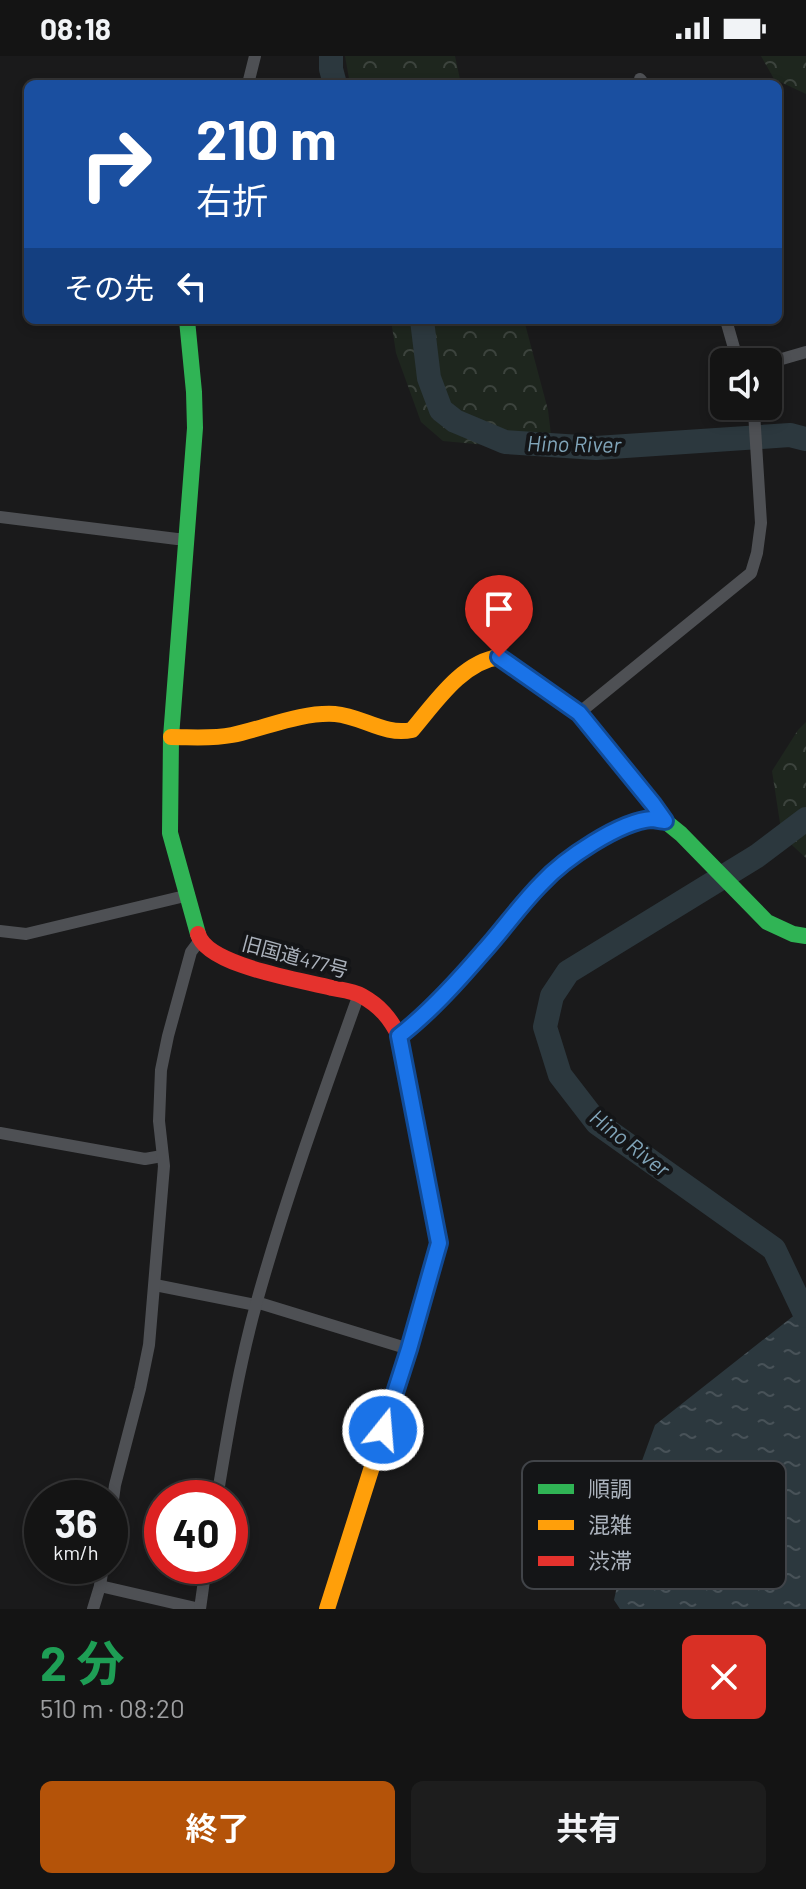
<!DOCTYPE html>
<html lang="ja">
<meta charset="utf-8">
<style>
body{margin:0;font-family:Barlow,"Noto Sans JP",sans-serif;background:#1d1d1d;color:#f1f3f6;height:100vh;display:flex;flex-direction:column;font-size:30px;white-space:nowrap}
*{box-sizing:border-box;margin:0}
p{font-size:26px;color:#9d9ea0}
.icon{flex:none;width:44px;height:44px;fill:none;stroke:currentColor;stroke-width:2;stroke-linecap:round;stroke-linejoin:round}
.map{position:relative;height:1553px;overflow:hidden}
.panel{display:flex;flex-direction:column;background:#141414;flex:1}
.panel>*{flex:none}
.hud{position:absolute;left:24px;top:24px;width:758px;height:244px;border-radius:12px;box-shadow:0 4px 12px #0003,0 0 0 2px #333334;background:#1a4fa0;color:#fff;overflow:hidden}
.controls{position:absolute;left:710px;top:292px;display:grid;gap:16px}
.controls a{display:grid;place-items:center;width:72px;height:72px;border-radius:12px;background:#141414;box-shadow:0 4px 12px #0003,0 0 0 2px #333334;font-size:40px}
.speed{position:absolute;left:24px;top:1424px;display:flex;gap:16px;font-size:40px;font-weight:700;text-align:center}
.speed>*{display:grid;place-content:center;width:104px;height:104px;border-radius:50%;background:#141414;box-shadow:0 4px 12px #0003,0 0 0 2px #333334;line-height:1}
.speed small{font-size:20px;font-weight:400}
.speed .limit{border:12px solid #d22;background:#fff;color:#111}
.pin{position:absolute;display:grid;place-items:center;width:68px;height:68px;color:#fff;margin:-82px -34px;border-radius:50% 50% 50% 0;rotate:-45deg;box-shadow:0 0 8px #0007}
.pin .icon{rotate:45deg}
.me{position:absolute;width:88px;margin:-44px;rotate:17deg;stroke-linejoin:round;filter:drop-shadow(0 0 6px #0008)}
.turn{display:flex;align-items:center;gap:28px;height:168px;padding:0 40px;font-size:36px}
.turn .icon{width:104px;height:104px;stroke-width:2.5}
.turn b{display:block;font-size:56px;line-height:68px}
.then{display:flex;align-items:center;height:76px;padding:0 40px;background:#0003;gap:16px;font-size:30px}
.round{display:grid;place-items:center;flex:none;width:84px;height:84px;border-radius:12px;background:#1d1d1d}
.summary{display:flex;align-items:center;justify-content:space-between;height:136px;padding:0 40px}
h1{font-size:48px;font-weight:700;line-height:60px;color:#1e9e55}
.primary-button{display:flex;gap:16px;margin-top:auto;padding:16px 40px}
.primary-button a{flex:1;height:92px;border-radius:12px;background:#b45309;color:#fff;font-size:32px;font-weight:700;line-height:92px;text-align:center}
.primary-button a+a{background:#1d1d1d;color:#f1f3f6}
.status{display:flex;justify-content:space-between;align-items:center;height:56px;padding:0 40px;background:#141414;direction:ltr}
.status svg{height:22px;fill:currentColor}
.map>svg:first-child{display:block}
</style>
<div class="status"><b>08:18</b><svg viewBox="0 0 49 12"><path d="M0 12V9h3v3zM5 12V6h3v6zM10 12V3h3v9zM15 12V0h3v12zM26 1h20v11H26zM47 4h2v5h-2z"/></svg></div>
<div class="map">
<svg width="806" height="1553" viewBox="0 0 806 1553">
<defs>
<pattern id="forest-crowns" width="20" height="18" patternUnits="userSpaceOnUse" patternTransform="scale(2)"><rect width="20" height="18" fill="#1e261e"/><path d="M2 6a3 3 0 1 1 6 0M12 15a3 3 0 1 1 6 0" fill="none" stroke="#3c433d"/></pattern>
<pattern id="water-ripples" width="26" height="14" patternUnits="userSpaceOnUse" patternTransform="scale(2)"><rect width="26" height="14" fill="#2c383e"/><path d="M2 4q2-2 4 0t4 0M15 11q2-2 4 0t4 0" fill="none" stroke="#485258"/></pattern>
</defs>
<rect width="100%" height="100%" fill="#1a1a1b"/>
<!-- forest -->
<g fill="url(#forest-crowns)">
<path d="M 345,0 L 455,0 L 461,28 L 350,28 Z"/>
<path d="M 761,0 L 806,0 L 806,38 L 774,23 Z"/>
<path d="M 391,264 L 524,264 L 548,354 L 551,379 L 530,393 L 443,385 L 421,366 L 396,297 Z"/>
<path d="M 806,666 L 806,802 L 782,780 L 772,715 L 798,674 Z"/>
</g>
<!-- water -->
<path fill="url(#water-ripples)" d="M 806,1250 L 806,1553 L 620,1553 L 614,1544 L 623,1503 L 627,1446 L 655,1369 Z"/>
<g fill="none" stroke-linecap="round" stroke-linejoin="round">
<!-- river -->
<g stroke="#2c383e" stroke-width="24">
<path d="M 331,0 L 331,13 L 335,28"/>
<path d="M 422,264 L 429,322 L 441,354 L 455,365 L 505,386 L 596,392 L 790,379 L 806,383"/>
<path d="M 806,763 L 757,800 L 568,916 L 552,940 L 545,971 L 560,1019 L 597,1067 L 774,1193 L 806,1260"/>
</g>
<!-- street -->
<g stroke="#4e5054" stroke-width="12">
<path d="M 640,23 L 644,28"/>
<path d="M 248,28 L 255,0"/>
<path d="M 726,264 L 738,306"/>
<path d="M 768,307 L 806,296"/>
<path d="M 0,461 L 177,483 L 187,483"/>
<path d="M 579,657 L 751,517 L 757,497 L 761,467 L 754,356 L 751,350"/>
<path d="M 0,875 L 26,878 L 189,839"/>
<path d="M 399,980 C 429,956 457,926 482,897 C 503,874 520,849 542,827 C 560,808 584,793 606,780 C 624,770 644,761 665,765"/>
<path d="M 0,1077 L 145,1103 L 162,1100"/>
<path d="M 155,1229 L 256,1249"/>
<path d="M 256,1246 L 409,1293"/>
<path d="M 217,1442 C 228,1376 239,1309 257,1245 C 286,1141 323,1039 359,938"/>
<path d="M 110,1466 L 115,1429 L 140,1333 L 149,1289 L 164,1110 L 159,1065 L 161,1014 L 168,980 L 191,896 L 200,884"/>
<path d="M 100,1530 L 200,1553"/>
<path d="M 93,1553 L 100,1530 L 103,1510"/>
<path d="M 200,1553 L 206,1510"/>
</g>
<!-- fast -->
<g stroke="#30b455" stroke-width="16">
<path d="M 187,264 L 194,336 L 195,372 L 171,681 L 170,777 L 198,878"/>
<path d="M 646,739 L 665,765 L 681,778 L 767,866 L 793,878 L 806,880"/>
</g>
<!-- slow -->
<g stroke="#ff9f0a" stroke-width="16">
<path d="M 171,681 C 191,681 212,683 232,679 C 266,672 300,656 335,658 C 362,660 384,680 412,674 C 435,647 462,606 499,601 L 579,657 L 646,739"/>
<path d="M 327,1553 L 377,1395"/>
</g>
<!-- jam -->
<path stroke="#e5322d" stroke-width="16" d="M 198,878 C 207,910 302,924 332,932 C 342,934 353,935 362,940 C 380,950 390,962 399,980 L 439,1187 L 409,1293 L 377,1395"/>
</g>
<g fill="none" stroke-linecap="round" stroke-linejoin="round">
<defs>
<path id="route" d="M 383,1374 L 409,1293 L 439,1187 L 399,980 C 430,956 457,926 482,897 C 503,874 520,849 542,827 C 564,803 620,765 652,763 C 654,763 663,765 665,765 L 653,748 L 579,657 L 499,601"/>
</defs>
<!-- route casing -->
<use href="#route" stroke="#114b97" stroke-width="20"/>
<!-- route -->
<use href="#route" stroke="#1a73e8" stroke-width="14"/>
</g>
<g text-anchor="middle" stroke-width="8" stroke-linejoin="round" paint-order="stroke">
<!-- street labels -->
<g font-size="20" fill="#abb2bc" stroke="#141517">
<text transform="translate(295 901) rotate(15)" y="7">旧国道477号</text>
</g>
<!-- water labels -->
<g font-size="22" font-style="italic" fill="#81a5b9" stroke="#141517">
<text transform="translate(574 388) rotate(1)" y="8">Hino River</text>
<text transform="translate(630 1087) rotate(38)" y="8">Hino River</text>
</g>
</g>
<!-- legend -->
<rect x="522" y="1405" width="264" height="128" rx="12" fill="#141517" stroke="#414449" stroke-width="2"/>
<rect x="538" y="1428" width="36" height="10" fill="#30b455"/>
<rect x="538" y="1464" width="36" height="10" fill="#ff9f0a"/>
<rect x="538" y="1500" width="36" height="10" fill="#e5322d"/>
<g font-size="22" fill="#abb2bc">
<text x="588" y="1441">順調</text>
<text x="588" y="1477">混雑</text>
<text x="588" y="1513">渋滞</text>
</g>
</svg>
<div class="controls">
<a><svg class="icon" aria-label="sound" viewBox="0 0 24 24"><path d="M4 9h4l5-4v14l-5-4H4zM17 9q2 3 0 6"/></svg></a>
</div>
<div class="speed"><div>36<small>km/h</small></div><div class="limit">40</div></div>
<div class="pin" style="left:499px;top:601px;background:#d93025"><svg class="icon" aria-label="arrive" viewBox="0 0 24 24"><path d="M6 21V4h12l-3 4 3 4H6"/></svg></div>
<svg class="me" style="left:383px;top:1374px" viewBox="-20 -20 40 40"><circle r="17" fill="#1a73e8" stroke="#fff" stroke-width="3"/><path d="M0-11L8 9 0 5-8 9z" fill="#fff"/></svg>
<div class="hud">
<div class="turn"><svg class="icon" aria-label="right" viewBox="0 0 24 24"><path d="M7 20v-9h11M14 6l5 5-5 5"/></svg><div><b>210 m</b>右折</div></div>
<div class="then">その先<svg class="icon" aria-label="left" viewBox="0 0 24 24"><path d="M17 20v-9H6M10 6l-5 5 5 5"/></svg></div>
</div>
</div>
<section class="panel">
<div class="summary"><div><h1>2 分</h1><p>510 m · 08:20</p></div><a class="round" style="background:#d93025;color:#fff"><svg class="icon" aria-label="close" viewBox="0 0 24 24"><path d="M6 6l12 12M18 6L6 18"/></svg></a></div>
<div class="primary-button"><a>終了</a><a>共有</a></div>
</section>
